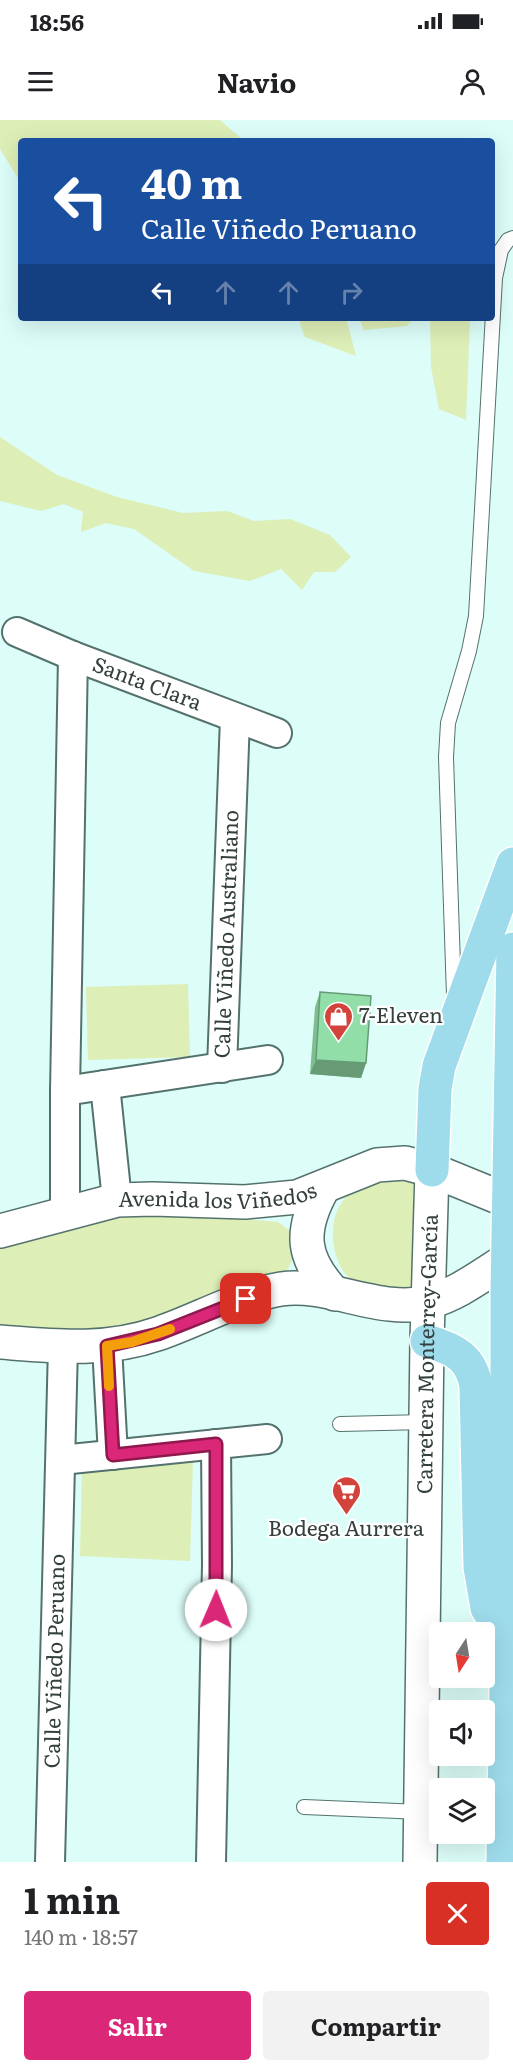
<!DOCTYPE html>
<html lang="es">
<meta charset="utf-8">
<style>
body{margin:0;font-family:Literata,serif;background:#f2f2f2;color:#202124;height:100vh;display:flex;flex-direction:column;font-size:22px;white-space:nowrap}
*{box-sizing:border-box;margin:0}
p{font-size:20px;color:#757577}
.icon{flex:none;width:33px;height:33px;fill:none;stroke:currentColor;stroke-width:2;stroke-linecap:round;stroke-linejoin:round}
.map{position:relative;height:1742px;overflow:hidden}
.side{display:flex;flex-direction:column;background:#fff;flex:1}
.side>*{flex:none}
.top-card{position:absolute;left:18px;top:18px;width:477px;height:183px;border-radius:6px;box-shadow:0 6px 24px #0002;background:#1a4fa0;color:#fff;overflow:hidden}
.needle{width:39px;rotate:192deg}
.fabs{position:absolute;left:429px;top:1502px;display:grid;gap:12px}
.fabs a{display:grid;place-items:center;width:66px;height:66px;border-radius:6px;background:#fff;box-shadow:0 6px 24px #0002;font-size:30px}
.pin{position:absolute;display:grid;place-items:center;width:51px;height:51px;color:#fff;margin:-26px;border-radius:12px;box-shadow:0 3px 9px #0006}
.me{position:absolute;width:66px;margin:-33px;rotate:1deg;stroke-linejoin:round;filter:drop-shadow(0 0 4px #0008)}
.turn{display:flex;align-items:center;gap:21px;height:126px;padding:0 24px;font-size:27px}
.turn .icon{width:78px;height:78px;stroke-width:2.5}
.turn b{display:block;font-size:42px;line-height:51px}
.lanes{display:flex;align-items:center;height:57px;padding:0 24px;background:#0003;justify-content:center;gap:30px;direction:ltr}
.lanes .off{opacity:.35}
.round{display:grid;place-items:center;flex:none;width:63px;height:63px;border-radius:6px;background:#f2f2f2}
.head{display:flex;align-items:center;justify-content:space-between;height:102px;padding:0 24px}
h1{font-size:36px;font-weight:700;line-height:45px}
.cta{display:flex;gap:12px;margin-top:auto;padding:12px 24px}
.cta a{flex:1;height:69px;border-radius:6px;background:#db2777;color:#fff;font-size:24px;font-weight:700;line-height:69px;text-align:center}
.cta a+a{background:#f2f2f2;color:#202124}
.status{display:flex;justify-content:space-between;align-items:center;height:42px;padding:0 30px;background:#fff;direction:ltr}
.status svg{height:16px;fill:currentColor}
header{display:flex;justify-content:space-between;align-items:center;height:78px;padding:0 24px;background:#fff;font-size:27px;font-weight:700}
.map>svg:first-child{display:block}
</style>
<div class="status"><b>18:56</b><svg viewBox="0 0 49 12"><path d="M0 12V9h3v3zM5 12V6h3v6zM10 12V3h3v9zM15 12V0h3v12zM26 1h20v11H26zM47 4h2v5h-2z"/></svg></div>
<header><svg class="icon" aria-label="menu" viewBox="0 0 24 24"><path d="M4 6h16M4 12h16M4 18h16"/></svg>Navio<svg class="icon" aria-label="person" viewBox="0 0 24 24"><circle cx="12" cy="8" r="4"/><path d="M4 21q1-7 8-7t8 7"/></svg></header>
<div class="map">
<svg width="513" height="1742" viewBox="0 0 513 1742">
<rect width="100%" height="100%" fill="#dcfdf8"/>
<!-- green -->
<g fill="#ddeeb7">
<path d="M 0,0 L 220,0 L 244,21 L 21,21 L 21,63 L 0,29 Z"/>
<path d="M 298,198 L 346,198 L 356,236 L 305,217 Z"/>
<path d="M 359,198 L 413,198 L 407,206 L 364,210 Z"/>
<path d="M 430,198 L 470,198 L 466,300 L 439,289 L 431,247 Z"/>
<path d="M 0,317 L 57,355 L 117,377 L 183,393 L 227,391 L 254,401 L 290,399 L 330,415 L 351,437 L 335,452 L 314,452 L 302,470 L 281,449 L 250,461 L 194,451 L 134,409 L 106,403 L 81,412 L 83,392 L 64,384 L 41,391 L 0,381 Z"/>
<path d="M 188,864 L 190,937 L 88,940 L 86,867 Z"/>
<path d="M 381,1052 L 413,1059 L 413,1175 C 401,1173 362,1168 354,1162 C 333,1148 327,1109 339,1087 C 348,1070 365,1061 381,1052 Z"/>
<path d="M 138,1093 L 207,1095 L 278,1102 L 292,1112 C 295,1129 295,1140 284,1154 L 185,1190 L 87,1217 L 0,1214 L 0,1125 L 44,1110 Z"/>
<path d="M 193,1339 L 190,1441 L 80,1436 L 82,1344 Z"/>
</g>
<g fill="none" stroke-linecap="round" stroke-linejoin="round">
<defs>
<g id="service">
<path d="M 454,876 L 446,637 L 448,603 L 469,531 L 476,496 L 495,158 L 501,130 L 508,120 L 513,118"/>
<path d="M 340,1304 L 426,1302"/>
<path d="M 304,1687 L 421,1692"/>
</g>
<g id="minor">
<path id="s1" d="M 17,512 L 73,536 L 277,613"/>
<path id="s2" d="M 222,948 L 235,598"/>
<path d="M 105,965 L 117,1080"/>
<path d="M 65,971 L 268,940"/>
<path d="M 65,1092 L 65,971 L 73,536"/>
<path d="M 107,1226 L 113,1335"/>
<path d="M 61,1340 L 267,1319"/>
<path id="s3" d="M 50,1742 L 63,1226"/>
<path d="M 211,1742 L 217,1445 L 216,1324"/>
</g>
<g id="tertiary">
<path d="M 323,1068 C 299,1111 301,1138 335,1174"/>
<path id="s4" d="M 0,1111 L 117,1080 L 153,1079 L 245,1082 L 297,1077 L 377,1045 L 405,1043 L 432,1050 L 513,1083"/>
<path d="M 0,1222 C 53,1226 106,1232 157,1214 C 196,1201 242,1175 281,1169 C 329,1162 382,1195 429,1182 C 459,1174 486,1152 513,1136"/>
<path id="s5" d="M 420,1742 L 427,1221 L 432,1050"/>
</g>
<g id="primary">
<path d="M 432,1050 L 435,969 L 439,946 L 513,744"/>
<path d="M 427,1221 C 455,1229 472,1238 476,1267 L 480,1447 L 487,1488 L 504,1514"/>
<path d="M 503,1742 L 507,1517 L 507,1174 L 513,829"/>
</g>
</defs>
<!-- service casing -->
<use href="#service" stroke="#54726d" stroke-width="16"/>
<!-- minor casing -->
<use href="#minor" stroke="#54726d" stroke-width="32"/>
<!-- tertiary casing -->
<use href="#tertiary" stroke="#54726d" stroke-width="36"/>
<!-- primary casing -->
<use href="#primary" stroke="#fff" stroke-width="36"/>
<!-- service -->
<use href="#service" stroke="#fff" stroke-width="14"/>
<!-- minor -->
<use href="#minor" stroke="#fff" stroke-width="28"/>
<!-- tertiary -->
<use href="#tertiary" stroke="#fff" stroke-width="33"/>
<!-- primary -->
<use href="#primary" stroke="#9edceb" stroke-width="33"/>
</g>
<!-- wall -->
<path fill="#7ebf91" d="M 320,872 L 366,943 L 361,958 L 310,954 L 315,887 Z"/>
<!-- shaded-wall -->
<path fill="#669b76" d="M 316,940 L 366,943 L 361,958 L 310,954 Z"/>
<!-- building -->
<path fill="#92dea9" stroke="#669b76" stroke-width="1.5" d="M 320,872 L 371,876 L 366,943 L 316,940 Z"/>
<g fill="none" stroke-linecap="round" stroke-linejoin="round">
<defs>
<path id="route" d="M 216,1490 L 216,1324 L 113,1335 L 107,1226 L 158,1214 L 246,1179"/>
</defs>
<!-- route casing -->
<use href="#route" stroke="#8e194d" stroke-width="15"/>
<!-- route -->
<use href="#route" stroke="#db2777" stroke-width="10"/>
<!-- slow -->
<path stroke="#f59e0b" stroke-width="10" d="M 109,1266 L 107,1226 L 132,1222 L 170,1209"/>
</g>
<!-- icons -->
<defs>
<symbol id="shop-pin" viewBox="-11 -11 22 30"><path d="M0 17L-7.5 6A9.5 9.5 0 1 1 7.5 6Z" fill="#d2443b" stroke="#fff"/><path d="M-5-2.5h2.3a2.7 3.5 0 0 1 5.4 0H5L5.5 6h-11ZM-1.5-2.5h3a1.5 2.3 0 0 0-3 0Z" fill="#fff"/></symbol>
<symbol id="supermarket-pin" viewBox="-11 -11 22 30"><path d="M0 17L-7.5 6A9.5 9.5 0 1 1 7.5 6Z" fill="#d2443b" stroke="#fff"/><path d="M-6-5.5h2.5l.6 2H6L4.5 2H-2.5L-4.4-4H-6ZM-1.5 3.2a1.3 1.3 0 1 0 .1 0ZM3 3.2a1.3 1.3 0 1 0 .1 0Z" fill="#fff"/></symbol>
</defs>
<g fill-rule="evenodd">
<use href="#shop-pin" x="322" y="880" width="33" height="45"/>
<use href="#supermarket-pin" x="330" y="1354" width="33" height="45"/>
</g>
<g text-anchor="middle" stroke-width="4.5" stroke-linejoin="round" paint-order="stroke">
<!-- street labels -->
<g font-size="21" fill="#33403e" stroke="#fff">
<text dy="7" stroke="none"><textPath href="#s1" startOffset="140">Santa Clara</textPath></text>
<text dy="7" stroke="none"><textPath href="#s2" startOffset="134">Calle Viñedo Australiano</textPath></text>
<text dy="7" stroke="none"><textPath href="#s4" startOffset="222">Avenida los Viñedos</textPath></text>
<text dy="7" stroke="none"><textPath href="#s5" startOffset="508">Carretera Monterrey-García</textPath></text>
<text dy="7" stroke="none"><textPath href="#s3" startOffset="201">Calle Viñedo Peruano</textPath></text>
</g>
<!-- poi labels -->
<g font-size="21" fill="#33403e" stroke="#fff" text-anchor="start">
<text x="359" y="903">7-Eleven</text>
<text x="346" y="1416" text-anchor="middle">Bodega Aurrera</text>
</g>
</g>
</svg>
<div class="fabs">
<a><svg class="needle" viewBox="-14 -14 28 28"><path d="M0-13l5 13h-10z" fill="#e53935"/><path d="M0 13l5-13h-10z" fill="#757577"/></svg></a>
<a><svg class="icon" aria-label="sound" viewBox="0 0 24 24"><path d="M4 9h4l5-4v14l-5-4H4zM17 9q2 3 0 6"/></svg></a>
<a><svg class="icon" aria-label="layers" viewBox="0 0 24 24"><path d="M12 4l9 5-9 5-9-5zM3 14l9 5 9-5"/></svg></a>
</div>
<div class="pin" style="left:246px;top:1179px;background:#d93025"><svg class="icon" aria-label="arrive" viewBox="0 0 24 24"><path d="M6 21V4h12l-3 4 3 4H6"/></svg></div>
<svg class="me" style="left:216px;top:1490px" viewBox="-20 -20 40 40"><circle r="19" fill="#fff"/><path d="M0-13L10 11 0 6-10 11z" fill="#db2777"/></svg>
<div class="top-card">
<div class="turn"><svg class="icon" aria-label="left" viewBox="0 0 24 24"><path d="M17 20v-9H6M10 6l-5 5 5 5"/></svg><div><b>40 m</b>Calle Viñedo Peruano</div></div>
<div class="lanes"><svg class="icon" aria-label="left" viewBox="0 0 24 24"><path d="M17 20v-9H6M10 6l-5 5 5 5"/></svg><svg class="icon off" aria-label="ahead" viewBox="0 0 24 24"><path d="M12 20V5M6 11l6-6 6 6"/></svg><svg class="icon off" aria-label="ahead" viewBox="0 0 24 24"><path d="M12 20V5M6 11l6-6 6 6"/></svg><svg class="icon off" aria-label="right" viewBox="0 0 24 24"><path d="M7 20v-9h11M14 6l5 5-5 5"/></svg></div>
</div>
</div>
<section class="side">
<div class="head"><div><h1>1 min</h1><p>140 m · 18:57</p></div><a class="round" style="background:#d93025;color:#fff"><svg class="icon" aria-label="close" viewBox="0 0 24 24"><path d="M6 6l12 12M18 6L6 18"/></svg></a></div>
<div class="cta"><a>Salir</a><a>Compartir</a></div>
</section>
